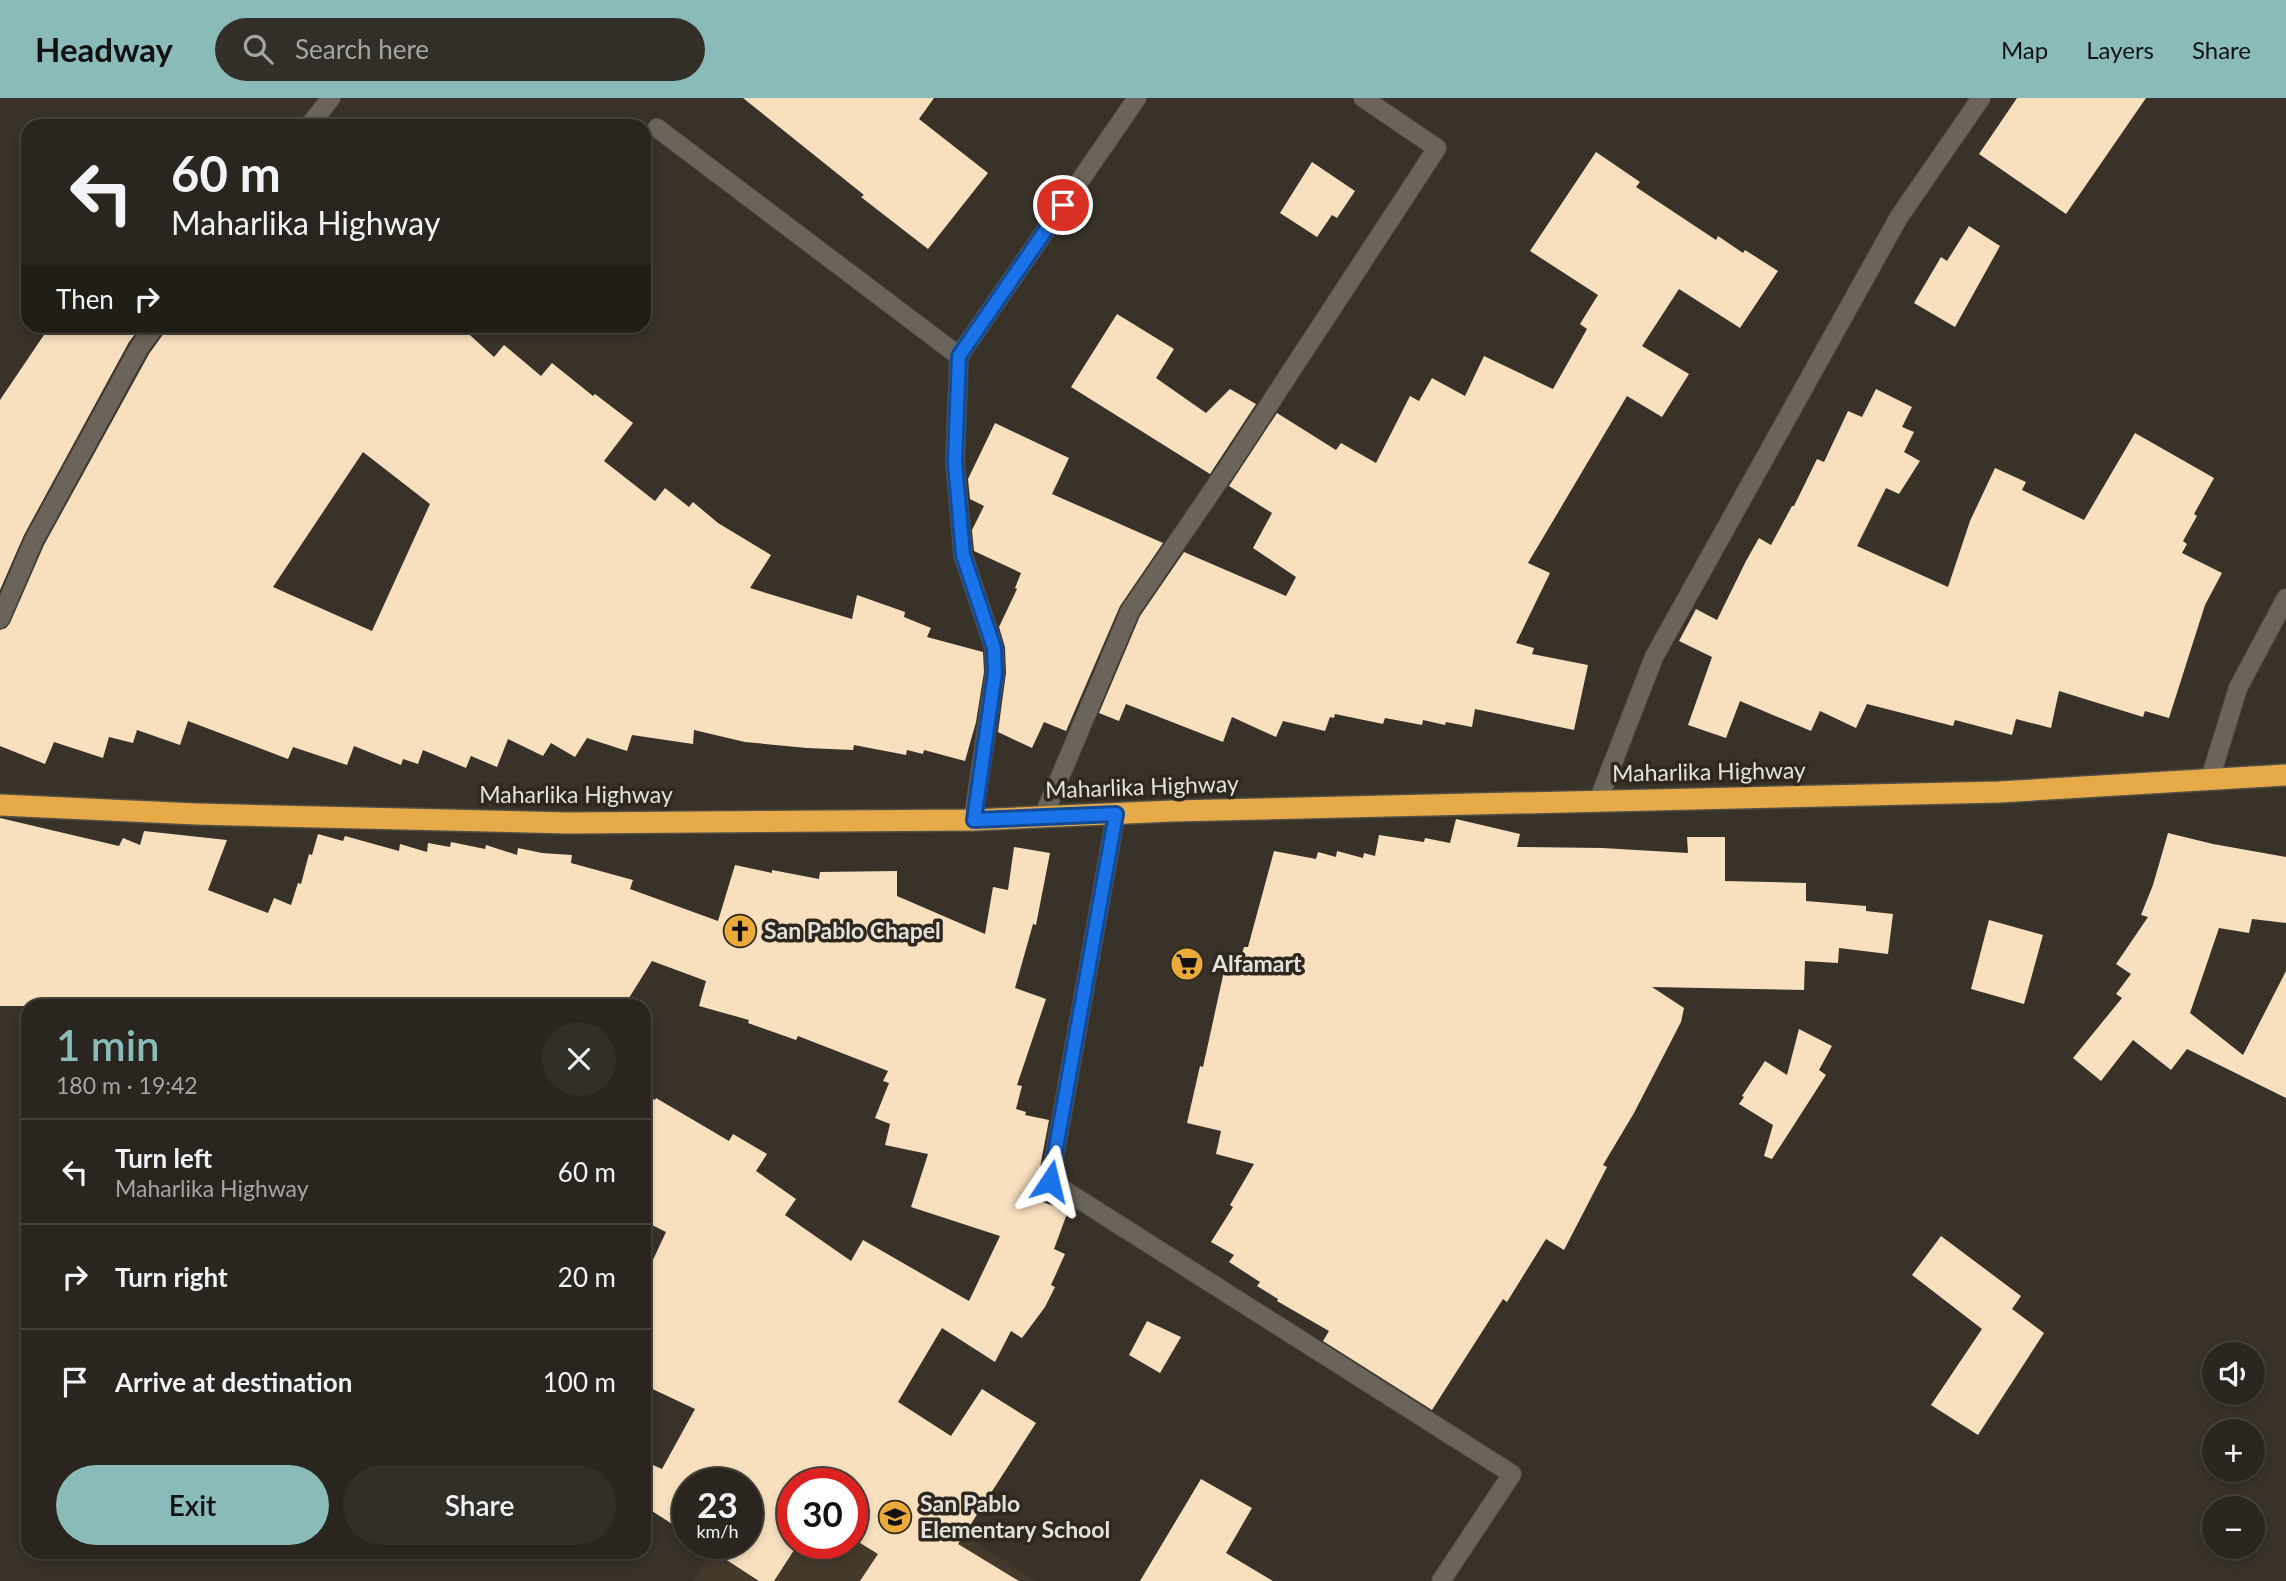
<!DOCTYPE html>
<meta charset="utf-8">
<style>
body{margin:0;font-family:Lato,sans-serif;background:#322e28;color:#f1f3f6;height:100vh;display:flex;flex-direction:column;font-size:26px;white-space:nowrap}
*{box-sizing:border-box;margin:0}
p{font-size:23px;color:#a5a5a4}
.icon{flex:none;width:38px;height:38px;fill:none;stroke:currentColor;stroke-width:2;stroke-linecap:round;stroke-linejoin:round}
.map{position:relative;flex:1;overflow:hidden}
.sheet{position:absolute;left:21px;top:901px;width:630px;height:560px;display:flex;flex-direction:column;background:#2a261f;border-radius:21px;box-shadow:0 4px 10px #0003,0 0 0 2px #46433d}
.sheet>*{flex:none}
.banner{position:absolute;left:21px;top:21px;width:630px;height:214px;border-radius:21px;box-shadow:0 4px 10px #0003,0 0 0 2px #46433d;background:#2a261f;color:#f1f3f6;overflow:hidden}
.buttons{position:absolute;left:2202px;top:1244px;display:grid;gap:14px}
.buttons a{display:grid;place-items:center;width:63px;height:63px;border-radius:50%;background:#2a261f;box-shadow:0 4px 10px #0003,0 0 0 2px #46433d;font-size:35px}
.speed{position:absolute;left:672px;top:1370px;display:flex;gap:14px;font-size:35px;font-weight:700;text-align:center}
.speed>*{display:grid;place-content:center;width:91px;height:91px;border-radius:50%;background:#2a261f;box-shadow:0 4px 10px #0003,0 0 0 2px #46433d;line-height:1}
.speed small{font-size:18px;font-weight:400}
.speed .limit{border:10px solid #d22;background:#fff;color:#111}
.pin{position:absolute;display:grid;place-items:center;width:60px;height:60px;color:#fff;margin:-30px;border:4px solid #fff;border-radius:50%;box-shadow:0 2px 7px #0007}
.me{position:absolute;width:77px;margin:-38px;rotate:10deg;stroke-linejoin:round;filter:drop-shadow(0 0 5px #0008)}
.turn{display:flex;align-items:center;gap:24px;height:147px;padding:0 35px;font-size:32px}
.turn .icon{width:91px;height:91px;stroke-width:2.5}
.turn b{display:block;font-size:49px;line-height:60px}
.then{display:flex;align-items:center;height:66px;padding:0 35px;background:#0003;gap:14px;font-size:26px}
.round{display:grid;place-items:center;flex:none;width:74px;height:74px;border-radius:37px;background:#322e28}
.headline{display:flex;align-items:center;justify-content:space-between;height:119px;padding:0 35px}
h1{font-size:42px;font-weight:600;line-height:52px;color:#8bbbb9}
.button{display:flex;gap:14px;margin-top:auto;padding:14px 35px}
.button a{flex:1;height:80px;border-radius:42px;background:#8bbbb9;color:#111;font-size:28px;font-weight:600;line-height:80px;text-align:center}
.button a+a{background:#322e28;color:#f1f3f6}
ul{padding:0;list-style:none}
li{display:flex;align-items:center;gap:21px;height:105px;padding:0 35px;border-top:2px solid #46433d}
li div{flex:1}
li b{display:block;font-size:26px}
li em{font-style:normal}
header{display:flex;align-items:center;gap:42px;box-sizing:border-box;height:98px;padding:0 35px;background:#8bbbb9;color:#111}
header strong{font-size:33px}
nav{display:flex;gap:38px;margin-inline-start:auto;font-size:24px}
.search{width:490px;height:63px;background:#322e28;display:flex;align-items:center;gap:18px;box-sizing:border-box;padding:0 24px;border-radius:38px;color:#a5a5a4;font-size:26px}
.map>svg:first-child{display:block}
</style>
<header>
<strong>Headway</strong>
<div class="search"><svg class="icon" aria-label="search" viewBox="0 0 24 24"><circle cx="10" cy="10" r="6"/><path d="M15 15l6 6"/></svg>Search here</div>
<nav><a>Map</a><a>Layers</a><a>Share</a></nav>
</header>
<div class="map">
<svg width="2286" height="1483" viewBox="0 0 2286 1483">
<rect width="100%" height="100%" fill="#383229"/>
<!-- built -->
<path fill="#443a2b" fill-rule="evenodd" d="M 790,1323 L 1036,1483 L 693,1483 L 716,1446 L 747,1446 ZM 793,1386 L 852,1386 L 852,1446 L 793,1446 Z"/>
<!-- building -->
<g fill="#f8e0bf" fill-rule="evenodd">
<path d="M 743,0 L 934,0 L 919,21 L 988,75 L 928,151 L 861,99 L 864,97 Z"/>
<path d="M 2017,0 L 2146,0 L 2066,116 L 1979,56 Z"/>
<path d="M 1596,54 L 1640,84 L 1636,89 L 1716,142 L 1718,138 L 1743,155 L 1745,152 L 1778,173 L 1740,230 L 1679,191 L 1642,248 L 1689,276 L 1662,319 L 1627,298 L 1528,465 L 1550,475 L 1516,545 L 1534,550 L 1532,556 L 1588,567 L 1574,632 L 1475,611 L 1472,629 L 1446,624 L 1445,627 L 1423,622 L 1422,627 L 1385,620 L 1383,626 L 1335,616 L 1334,620 L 1330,619 L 1325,633 L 1283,623 L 1276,639 L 1232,619 L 1223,644 L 1126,606 L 1119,623 L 1099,615 L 1140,518 L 1184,454 L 1286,498 L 1296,479 L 1253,450 L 1272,415 L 1229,388 L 1277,315 L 1336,352 L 1341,345 L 1376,365 L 1410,298 L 1419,303 L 1432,280 L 1465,298 L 1484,258 L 1553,291 L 1587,231 L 1580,226 L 1598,197 L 1530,153 Z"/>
<path d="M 1312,64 L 1355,93 L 1337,120 L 1332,117 L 1317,139 L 1280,115 Z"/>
<path d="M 1969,128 L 2000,148 L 1955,229 L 1914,205 L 1941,159 L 1947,163 Z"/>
<path d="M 1117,216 L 1174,251 L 1156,280 L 1206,315 L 1230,291 L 1256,306 L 1210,376 L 1071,289 Z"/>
<path d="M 50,228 L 141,228 L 129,244 L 24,437 L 0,492 L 0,302 Z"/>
<path d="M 166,228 L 460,228 L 494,259 L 504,247 L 541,278 L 552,265 L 593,298 L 595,296 L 633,325 L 604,363 L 655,403 L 665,390 L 689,409 L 693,404 L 718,425 L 771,457 L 750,490 L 852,521 L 857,497 L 905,514 L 904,519 L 931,530 L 927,539 L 983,554 L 984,574 L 976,624 L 965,663 L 924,652 L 923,656 L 907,652 L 906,657 L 854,647 L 853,652 L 807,650 L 745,644 L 694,632 L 693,646 L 632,637 L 627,653 L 587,640 L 575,659 L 551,645 L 543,658 L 508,641 L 497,669 L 471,658 L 466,670 L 423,652 L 418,666 L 403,661 L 401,667 L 354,648 L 347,667 L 293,649 L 288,661 L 188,623 L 180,647 L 137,632 L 133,645 L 109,639 L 103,660 L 54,644 L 45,666 L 0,648 L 0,532 L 6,530 L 10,525 L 44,447 L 149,256 L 164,235 ZM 363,354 L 430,406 L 372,533 L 273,489 Z"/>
<path d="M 1876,291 L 1912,309 L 1902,329 L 1914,334 L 1904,354 L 1920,363 L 1899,396 L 1886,390 L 1857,448 L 1948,489 L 1970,423 L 1995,370 L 2026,384 L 2022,392 L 2084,422 L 2135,335 L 2214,380 L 2194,416 L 2197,418 L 2183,443 L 2187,446 L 2182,455 L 2222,475 L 2205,507 L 2169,620 L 2145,613 L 2143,619 L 2059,593 L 2051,630 L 2016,621 L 2012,637 L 1955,622 L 1953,628 L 1867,606 L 1856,630 L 1820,613 L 1811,633 L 1740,603 L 1726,640 L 1688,627 L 1712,559 L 1679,543 L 1696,511 L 1717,522 L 1746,463 L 1759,440 L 1771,447 L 1792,408 L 1794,408 L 1817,361 L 1824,364 L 1848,313 L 1862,319 Z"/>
<path d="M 995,325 L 1069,360 L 1052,396 L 1163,445 L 1120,508 L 1066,633 L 1044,624 L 1032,650 L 998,634 L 1006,575 L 1005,549 L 999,529 L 1017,491 L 1015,490 L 1021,475 L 974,453 L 972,432 L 984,408 L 970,401 L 968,381 Z"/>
<path d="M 0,720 L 119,748 L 123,740 L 140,747 L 144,733 L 227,742 L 208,792 L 268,815 L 274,800 L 291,807 L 298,785 L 301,786 L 309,756 L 312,757 L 318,736 L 343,743 L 345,738 L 399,753 L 400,746 L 427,754 L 428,745 L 450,749 L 451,744 L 485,751 L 486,747 L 517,757 L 518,750 L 542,755 L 572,757 L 571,765 L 633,782 L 630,791 L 718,823 L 735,767 L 772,775 L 772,772 L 819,781 L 820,774 L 897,773 L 897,798 L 985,836 L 993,789 L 1008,792 L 1014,749 L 1050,755 L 1036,827 L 1033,826 L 1015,890 L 1046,901 L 1017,987 L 1022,988 L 1016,1011 L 1026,1014 L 1025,1017 L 1049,1022 L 1034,1101 L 1068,1113 L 1054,1151 L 1065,1156 L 1051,1187 L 1055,1189 L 1045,1209 L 1022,1240 L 1011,1233 L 995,1264 L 942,1230 L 898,1304 L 951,1338 L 982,1291 L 1036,1325 L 958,1446 L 1019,1483 L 860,1483 L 878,1456 L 852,1440 L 852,1386 L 793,1386 L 793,1446 L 798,1446 L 774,1483 L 759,1483 L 702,1446 L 747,1446 L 747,1386 L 688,1386 L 688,1436 L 644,1408 L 644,1363 L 662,1371 L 695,1311 L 644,1287 L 644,1181 L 666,1134 L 644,1123 L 644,996 L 655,1002 L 656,1000 L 729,1043 L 733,1036 L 767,1056 L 756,1073 L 796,1101 L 785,1117 L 851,1163 L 863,1142 L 969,1203 L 1000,1138 L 911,1109 L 928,1056 L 885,1047 L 890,1026 L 875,1020 L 889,985 L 883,983 L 888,973 L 798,938 L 796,942 L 748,925 L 749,922 L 699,908 L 706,883 L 652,863 L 624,908 L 0,908 Z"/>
<path d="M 1456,721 L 1520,736 L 1517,749 L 1602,750 L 1688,755 L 1687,739 L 1725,739 L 1725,783 L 1806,785 L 1806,803 L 1866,808 L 1866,813 L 1893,816 L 1888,856 L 1839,850 L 1838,865 L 1805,863 L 1804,892 L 1652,889 L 1684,910 L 1681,924 L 1634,1015 L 1603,1067 L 1607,1069 L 1564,1152 L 1546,1141 L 1507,1204 L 1503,1201 L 1432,1312 L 1323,1243 L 1329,1233 L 1277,1203 L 1278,1201 L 1257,1188 L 1260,1184 L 1229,1164 L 1234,1157 L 1211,1144 L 1233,1109 L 1230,1107 L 1254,1066 L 1216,1056 L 1221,1033 L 1187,1025 L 1200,968 L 1203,969 L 1226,864 L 1239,867 L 1244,849 L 1248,849 L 1274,753 L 1316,761 L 1318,754 L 1336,759 L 1337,753 L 1363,760 L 1364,755 L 1375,758 L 1379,737 L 1424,744 L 1425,740 L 1450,745 Z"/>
<path d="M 2168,735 L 2213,746 L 2286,759 L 2286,825 L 2252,821 L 2249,835 L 2219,830 L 2190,915 L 2243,957 L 2286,873 L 2286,1000 L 2187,951 L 2171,972 L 2133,942 L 2101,983 L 2073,960 L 2122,900 L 2116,896 L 2131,876 L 2116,866 L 2148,819 L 2141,817 L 2153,787 Z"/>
<path d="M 1989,822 L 2043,837 L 2024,906 L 1971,891 Z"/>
<path d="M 1799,931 L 1832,948 L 1819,972 L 1826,977 L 1772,1061 L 1764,1058 L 1773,1027 L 1739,1006 L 1744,999 L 1742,998 L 1765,963 L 1787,977 Z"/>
<path d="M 1941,1138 L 2021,1198 L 2012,1211 L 2044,1235 L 1978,1337 L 1931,1307 L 1982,1231 L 1912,1177 Z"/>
<path d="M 1147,1223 L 1181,1239 L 1160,1275 L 1129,1257 Z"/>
<path d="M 1201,1381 L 1252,1410 L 1226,1455 L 1273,1483 L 1140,1483 Z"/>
</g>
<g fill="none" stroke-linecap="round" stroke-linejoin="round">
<defs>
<path id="lane" d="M 1598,703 L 1654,559 L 1899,119 L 1981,0"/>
<g id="street">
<path d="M 309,28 L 331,0"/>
<path d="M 657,30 L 959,258"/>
<path d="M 0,521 L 34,442 L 139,250 L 155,228"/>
<path d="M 2210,681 L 2238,590 L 2286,500"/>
<path d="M 1116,716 L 1050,1083 L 1512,1376 L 1441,1483"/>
<path d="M 1043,719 L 1130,513 L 1227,371 L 1437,50 L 1363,0"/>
<path d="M 973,722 L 995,575 L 994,550 L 963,457 L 955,364 L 959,258 L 1137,0"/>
</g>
<path id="highway" d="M 0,707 L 196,716 L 568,725 L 973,722 L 1172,713 L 1999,694 L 2286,677"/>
</defs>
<!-- lane casing -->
<use href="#lane" stroke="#524e46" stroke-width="20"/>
<!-- street casing -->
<use href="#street" stroke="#524e46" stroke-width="20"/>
<!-- highway casing -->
<use href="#highway" stroke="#524e46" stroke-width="24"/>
<!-- lane -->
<use href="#lane" stroke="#6b645a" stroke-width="18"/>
<!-- street -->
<use href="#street" stroke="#6b645a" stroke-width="18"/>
<!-- highway -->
<use href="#highway" stroke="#e6ab48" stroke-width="21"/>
</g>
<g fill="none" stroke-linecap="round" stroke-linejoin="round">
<defs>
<path id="route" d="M 1050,1083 L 1116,716 L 974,722 L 995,575 L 994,550 L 963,457 L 955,364 L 959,258 L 1063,107"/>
</defs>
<!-- route casing -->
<use href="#route" stroke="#114b97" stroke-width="18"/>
<!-- route -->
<use href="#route" stroke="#1a73e8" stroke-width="12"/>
</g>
<!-- icons -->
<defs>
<symbol id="church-disc" viewBox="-11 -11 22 22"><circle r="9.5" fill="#eaaa39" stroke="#2e281f"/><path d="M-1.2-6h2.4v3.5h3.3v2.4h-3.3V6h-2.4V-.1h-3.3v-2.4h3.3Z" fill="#111"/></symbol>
<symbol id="supermarket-disc" viewBox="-11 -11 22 22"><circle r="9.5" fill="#eaaa39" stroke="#2e281f"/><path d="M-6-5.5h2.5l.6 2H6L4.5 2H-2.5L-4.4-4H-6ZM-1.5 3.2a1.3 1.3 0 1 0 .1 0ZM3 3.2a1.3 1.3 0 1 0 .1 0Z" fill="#111"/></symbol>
<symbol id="school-disc" viewBox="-11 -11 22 22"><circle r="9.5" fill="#eaaa39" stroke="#2e281f"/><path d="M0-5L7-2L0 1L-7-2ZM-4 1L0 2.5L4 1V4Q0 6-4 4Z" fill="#111"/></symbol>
</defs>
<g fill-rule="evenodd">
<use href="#church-disc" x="721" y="814" width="38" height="38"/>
<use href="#supermarket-disc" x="1168" y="847" width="38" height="38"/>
<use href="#school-disc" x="876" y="1400" width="38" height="38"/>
</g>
<g text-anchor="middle" stroke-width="7" stroke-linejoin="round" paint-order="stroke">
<!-- street labels -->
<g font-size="23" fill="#e5e1db" stroke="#2e281f">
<text transform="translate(1709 674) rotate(-1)" y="8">Maharlika Highway</text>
<text transform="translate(1142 689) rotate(-2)" y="8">Maharlika Highway</text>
<text x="576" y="705">Maharlika Highway</text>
</g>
<!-- poi labels -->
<g font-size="23" font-weight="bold" fill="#e5e1db" stroke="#2e281f" text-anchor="start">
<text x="764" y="841">San Pablo Chapel</text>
<text x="1212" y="874">Alfamart</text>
<text x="920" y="1414">San Pablo<tspan x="920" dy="26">Elementary School</tspan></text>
</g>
</g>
</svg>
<div class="buttons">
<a><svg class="icon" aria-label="sound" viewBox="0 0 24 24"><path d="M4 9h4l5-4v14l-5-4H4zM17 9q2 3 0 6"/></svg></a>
<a>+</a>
<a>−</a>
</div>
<div class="speed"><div>23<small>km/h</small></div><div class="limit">30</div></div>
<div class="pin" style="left:1063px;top:107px;background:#d93025"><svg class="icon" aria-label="arrive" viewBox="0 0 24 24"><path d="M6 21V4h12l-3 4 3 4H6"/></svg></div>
<svg class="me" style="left:1050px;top:1083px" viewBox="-20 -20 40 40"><path d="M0-17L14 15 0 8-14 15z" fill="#1a73e8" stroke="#fff" stroke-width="4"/></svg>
<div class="banner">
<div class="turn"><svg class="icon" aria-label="left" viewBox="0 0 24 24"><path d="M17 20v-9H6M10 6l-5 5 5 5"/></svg><div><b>60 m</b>Maharlika Highway</div></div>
<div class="then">Then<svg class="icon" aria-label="right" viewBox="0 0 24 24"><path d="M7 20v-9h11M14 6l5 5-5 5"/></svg></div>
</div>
<section class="sheet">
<div class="headline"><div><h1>1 min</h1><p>180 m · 19:42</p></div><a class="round"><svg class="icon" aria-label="close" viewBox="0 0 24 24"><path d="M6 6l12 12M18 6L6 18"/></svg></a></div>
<ul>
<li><svg class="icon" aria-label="left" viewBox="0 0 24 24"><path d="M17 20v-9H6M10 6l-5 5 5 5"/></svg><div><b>Turn left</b><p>Maharlika Highway</p></div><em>60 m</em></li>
<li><svg class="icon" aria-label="right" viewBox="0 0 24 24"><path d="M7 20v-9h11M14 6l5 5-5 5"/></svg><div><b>Turn right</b></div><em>20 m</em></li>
<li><svg class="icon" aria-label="arrive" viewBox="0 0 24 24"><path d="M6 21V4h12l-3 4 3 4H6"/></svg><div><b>Arrive at destination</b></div><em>100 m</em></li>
</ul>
<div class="button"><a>Exit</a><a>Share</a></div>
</section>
</div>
